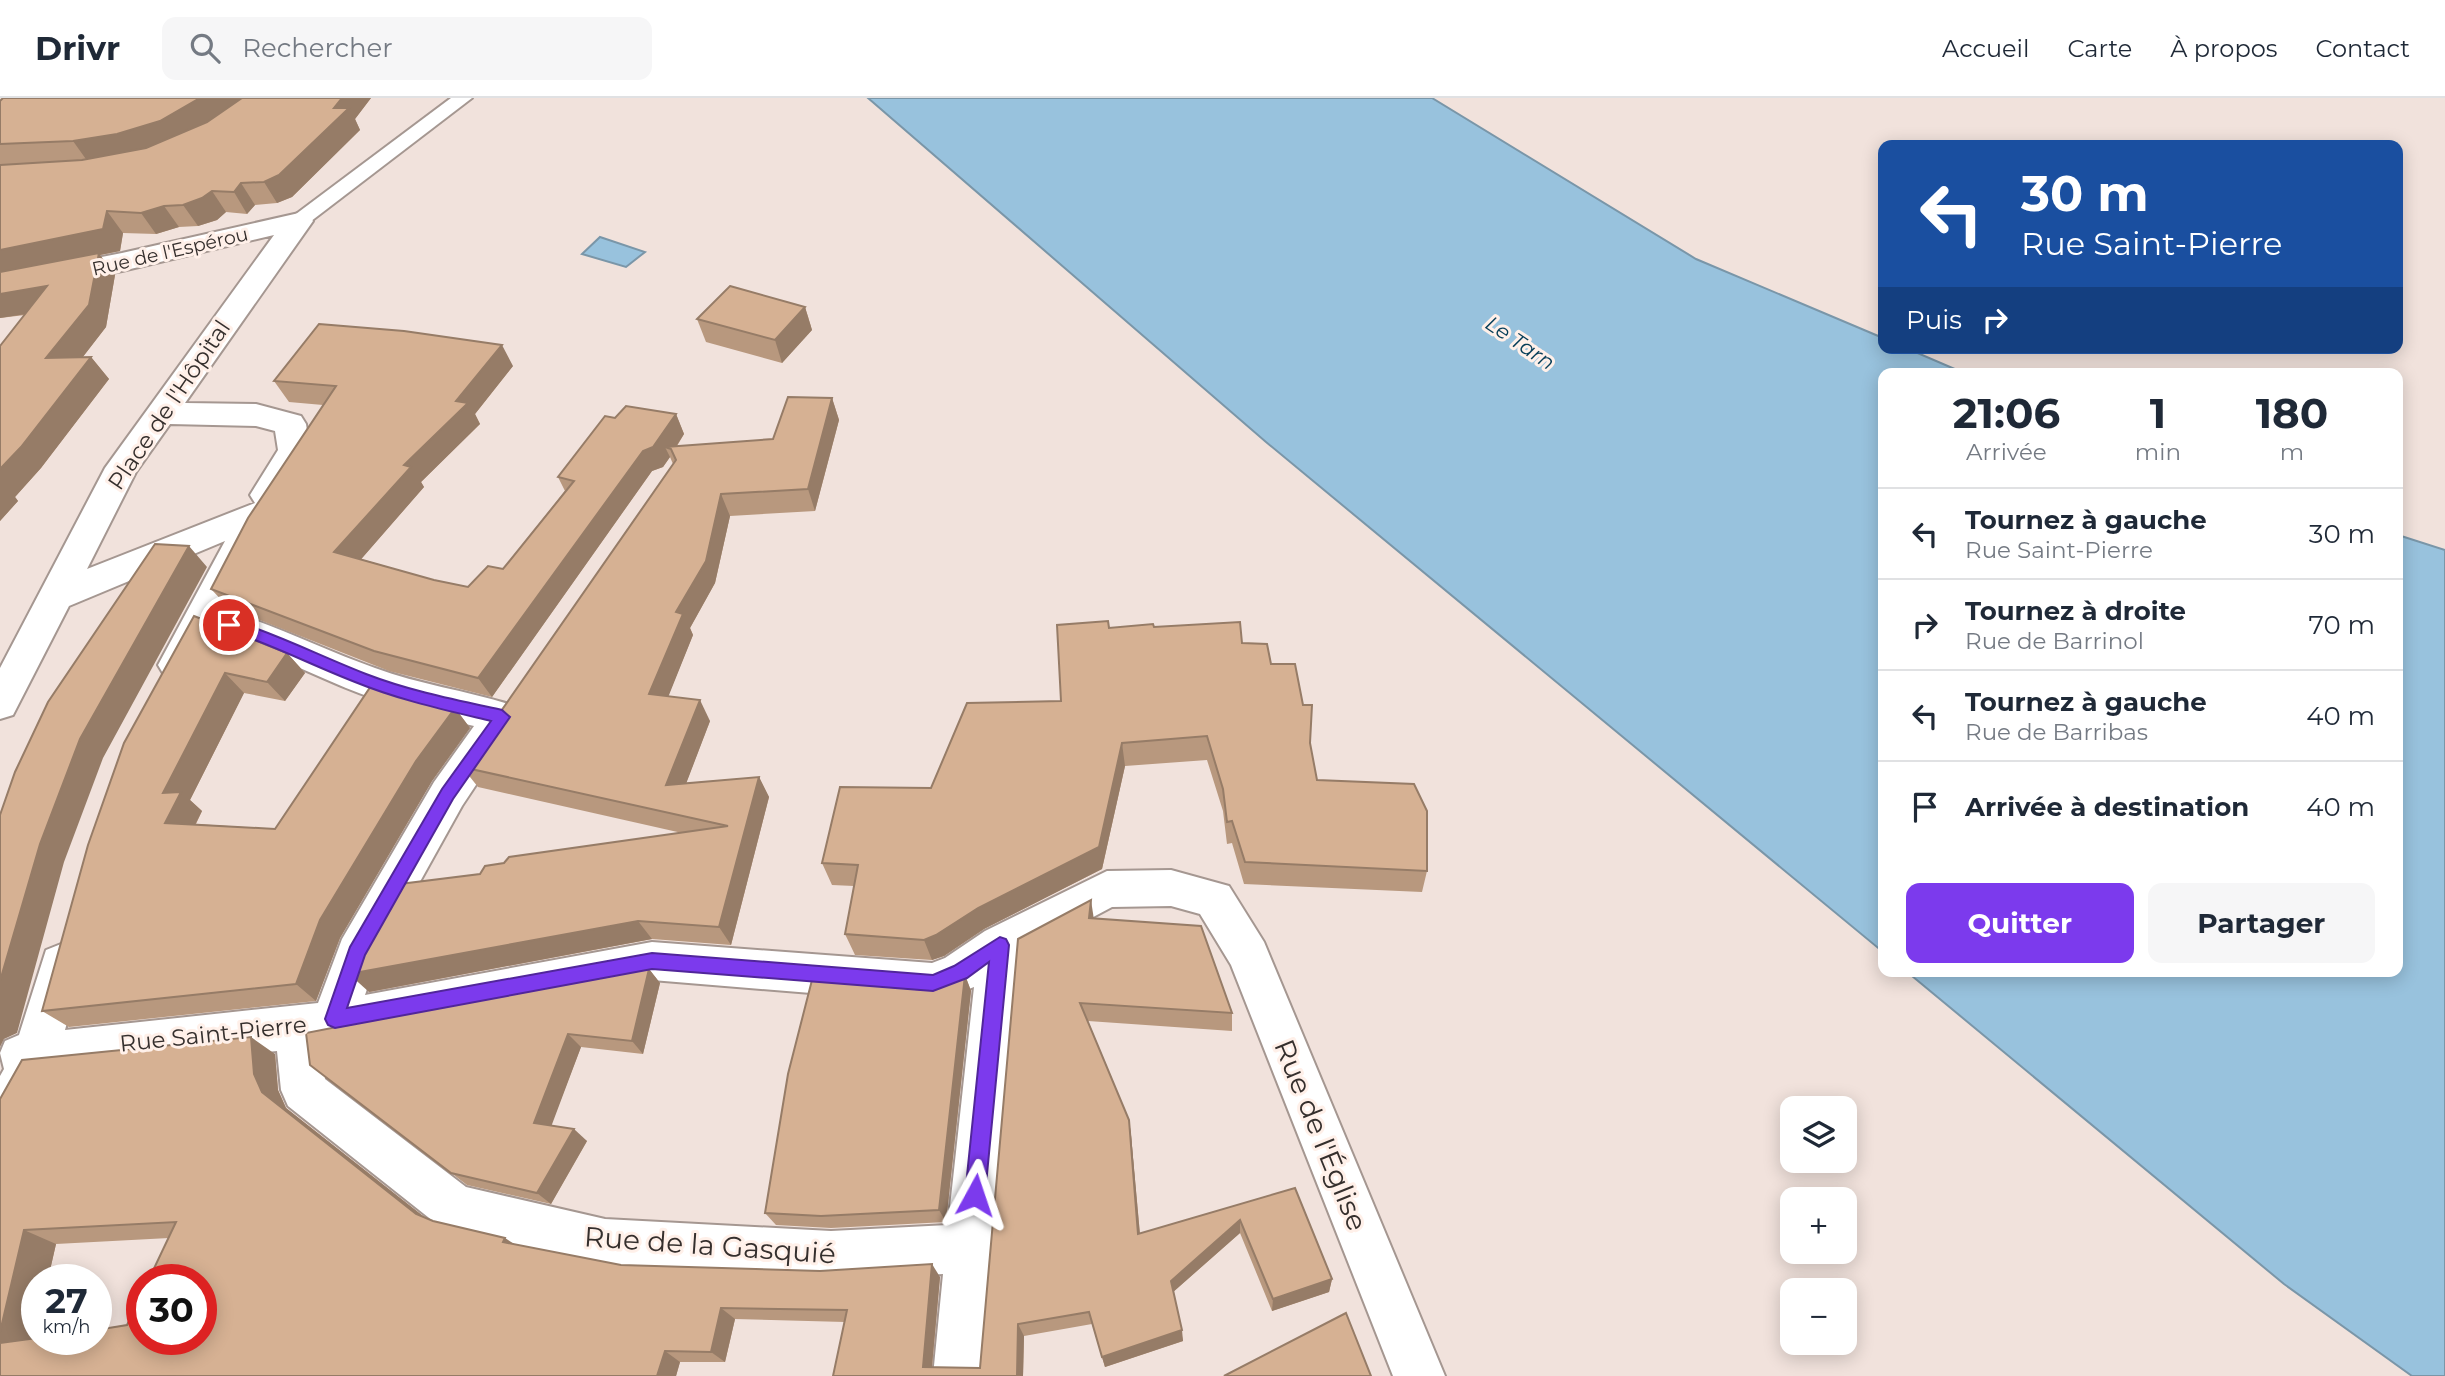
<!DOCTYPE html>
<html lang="fr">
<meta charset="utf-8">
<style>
body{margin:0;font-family:Montserrat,sans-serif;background:#f6f6f7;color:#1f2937;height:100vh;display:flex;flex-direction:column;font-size:26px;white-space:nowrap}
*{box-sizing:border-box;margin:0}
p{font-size:23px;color:#747a83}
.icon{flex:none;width:38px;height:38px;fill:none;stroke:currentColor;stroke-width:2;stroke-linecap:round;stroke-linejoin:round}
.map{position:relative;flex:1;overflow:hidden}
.drawer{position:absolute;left:1878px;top:270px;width:525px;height:609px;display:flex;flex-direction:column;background:#fff;border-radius:14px;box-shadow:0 4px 18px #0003}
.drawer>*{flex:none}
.top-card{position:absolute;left:1878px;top:42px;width:525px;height:214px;border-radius:14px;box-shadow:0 4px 18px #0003;background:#1a4fa0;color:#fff;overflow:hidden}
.controls{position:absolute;left:1780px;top:998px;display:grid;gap:14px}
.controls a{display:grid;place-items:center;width:77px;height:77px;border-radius:14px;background:#fff;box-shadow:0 4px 18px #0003;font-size:35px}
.speed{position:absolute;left:21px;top:1166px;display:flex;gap:14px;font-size:35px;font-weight:700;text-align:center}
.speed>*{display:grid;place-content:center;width:91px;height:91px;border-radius:50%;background:#fff;box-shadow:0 4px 18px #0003;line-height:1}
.speed small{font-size:18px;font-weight:400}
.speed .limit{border:10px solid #d22;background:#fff;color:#111}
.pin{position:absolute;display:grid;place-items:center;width:60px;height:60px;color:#fff;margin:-30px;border:4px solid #fff;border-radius:50%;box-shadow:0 2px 7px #0007}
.me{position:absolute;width:77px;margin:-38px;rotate:5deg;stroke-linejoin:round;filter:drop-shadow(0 0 5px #0008)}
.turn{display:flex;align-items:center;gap:24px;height:147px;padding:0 28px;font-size:32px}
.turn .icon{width:91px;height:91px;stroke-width:2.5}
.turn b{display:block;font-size:49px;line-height:60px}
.then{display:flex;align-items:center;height:66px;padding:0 28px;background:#0003;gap:14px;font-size:26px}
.eta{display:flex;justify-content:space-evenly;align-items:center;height:119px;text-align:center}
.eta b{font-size:42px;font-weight:700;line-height:49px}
.button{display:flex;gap:14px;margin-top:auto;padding:14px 28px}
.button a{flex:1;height:80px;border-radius:14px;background:#7c3aed;color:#fff;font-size:28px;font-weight:700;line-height:80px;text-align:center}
.button a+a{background:#f6f6f7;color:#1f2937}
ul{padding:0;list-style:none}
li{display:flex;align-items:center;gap:21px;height:91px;padding:0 28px;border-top:2px solid #e0e1e3}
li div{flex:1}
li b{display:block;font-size:26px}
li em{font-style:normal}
header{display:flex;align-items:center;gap:42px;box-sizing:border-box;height:98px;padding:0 35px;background:#fff;border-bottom:2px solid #e0e1e3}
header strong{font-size:33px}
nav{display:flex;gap:38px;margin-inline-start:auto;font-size:24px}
.search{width:490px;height:63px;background:#f6f6f7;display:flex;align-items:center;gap:18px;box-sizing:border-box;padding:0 24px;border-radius:14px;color:#747a83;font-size:26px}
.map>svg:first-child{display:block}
</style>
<header>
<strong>Drivr</strong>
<div class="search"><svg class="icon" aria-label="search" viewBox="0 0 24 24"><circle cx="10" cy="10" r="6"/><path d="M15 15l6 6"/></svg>Rechercher</div>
<nav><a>Accueil</a><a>Carte</a><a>À propos</a><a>Contact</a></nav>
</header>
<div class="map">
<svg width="2445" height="1278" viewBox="0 0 2445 1278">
<rect width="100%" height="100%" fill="#f1e2dc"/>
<!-- water -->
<g fill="#98c2dd" stroke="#7a96a8" stroke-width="2">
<path d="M 868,0 L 1432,0 L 1696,161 L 1883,240 L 1883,250 L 1906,250 L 1964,275 L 1883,275 L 1883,854 L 1266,344 Z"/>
<path d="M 600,139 L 645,154 L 626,169 L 582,156 Z"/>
<path d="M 2398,437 L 2445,452 L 2445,1278 L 2412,1278 L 2284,1186 L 1906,873 L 2398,873 Z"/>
</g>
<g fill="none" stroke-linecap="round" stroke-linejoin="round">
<defs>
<path id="lane" d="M 451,0 L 472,0 L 306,127 L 292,127 L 289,123 L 292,119 Z"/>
<path id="street" d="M 299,115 L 309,117 L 313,123 L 185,305 L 256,306 L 301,318 L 306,326 L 310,352 L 279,405 L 267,409 L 272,417 L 267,426 L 238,437 L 250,441 L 255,450 L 224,512 C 276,527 324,552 375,570 C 421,587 469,593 515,608 L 521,619 L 462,708 L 377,861 L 365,897 L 652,844 L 932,865 L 945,860 L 985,833 L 1107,773 L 1171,772 L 1229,788 L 1264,844 L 1445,1278 L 1393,1278 L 1231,867 L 1200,816 L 1171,808 L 1112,809 L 1020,858 L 1007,990 L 985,1278 L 933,1278 L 943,1176 L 831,1183 L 605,1169 L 455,1134 L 438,1127 L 288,1008 L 281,992 L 277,953 L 50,976 L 16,1039 L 0,1046 L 0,978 L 4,971 L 0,955 L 5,943 L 19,937 L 46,852 L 61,846 L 76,852 L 83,866 L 65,932 L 318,905 L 342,841 L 434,684 L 474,628 C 431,618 387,607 346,590 C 301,571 258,550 212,535 L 190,577 L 177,581 L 164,577 L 158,567 L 225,443 L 69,508 L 13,617 L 0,621 L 0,570 L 105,370 L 274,137 L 122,173 L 0,197 L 0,179 L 122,155 ZM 170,326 L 256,328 L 275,333 L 278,352 L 250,397 L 255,405 L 87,471 L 136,374 ZM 652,882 L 933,905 L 974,889 L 948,1127 L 831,1133 L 605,1121 L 466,1089 L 325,981 L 321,946 Z"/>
</defs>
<!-- lane casing -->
<use href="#lane" stroke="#a59791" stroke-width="4"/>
<!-- street casing -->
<use href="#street" stroke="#a59791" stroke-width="4"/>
<!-- lane -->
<use href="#lane" fill="#fff" fill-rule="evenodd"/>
<!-- street -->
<use href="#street" fill="#fff" fill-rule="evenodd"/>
</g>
<!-- wall -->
<g fill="#b8987e" fill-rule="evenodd">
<path d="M 242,0 L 371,0 L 355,21 L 360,32 L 292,99 L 277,105 L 255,107 L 247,116 L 226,114 L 217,122 L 198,128 L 179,129 L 156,136 L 123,135 L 120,153 L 100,157 L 115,177 L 106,229 L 82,260 L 91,259 L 109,281 L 41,370 L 15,399 L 18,403 L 0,423 L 0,248 L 25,217 L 0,220 L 0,3 Z"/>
<path d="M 805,209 L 812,232 L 782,265 L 706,244 L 697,221 Z"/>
<path d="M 513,268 L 475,316 L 480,326 L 421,384 L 424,389 L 361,461 L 434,482 L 468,489 L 503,471 L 565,393 L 558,379 L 615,320 L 676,316 L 684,336 L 677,348 L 773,341 L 832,300 L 839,322 L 815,413 L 730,418 L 715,485 L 690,530 L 693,537 L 668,598 L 710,623 L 686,685 L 759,679 L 769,699 L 731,847 L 652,841 L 369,894 L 480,776 L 682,735 L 478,689 L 462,669 L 673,366 L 670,359 L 663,369 L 652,373 L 492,599 L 389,573 L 229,510 L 211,491 L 323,307 L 289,304 L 274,283 Z"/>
<path d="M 194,518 L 287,555 L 305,575 L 285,603 L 244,595 L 190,702 L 202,713 L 196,726 L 275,731 L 455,610 L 470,630 L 432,683 L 340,840 L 316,903 L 69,929 L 42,913 Z"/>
<path d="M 1154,529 L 1242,545 L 1271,566 L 1310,645 L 1317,682 L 1427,773 L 1422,794 L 1244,786 L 1232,745 L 1227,746 L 1223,713 L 1207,662 L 1125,668 L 1102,771 L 984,831 L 944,858 L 932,862 L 855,857 L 845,836 L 854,788 L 832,787 L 822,765 L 931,690 L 1061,603 L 1109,530 Z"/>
<path d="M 1094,820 L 1232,915 L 1232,933 L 1088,923 L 1129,1022 L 1131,1037 L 1140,1136 L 1295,1090 L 1332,1181 L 1329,1194 L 1272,1213 L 1240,1135 L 1173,1194 L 1183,1243 L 1105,1269 L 1092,1226 L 1024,1238 L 1023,1278 L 833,1278 L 845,1224 L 735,1221 L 725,1264 L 680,1264 L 676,1278 L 0,1278 L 0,1001 L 275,956 L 278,992 L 286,1010 L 424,1119 L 433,1123 L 516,1147 L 621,1167 L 940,1179 L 932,1270 L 980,1270 ZM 169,1140 L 127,1227 L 35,1240 L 37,1181 L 48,1181 L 56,1146 Z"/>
<path d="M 649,871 L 660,885 L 643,956 L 581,949 L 551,1027 L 587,1043 L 551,1106 L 467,1087 L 310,967 Z"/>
<path d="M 965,877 L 971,893 L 946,1124 L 831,1130 L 776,1127 L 765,1115 L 926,892 Z"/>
</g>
<!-- shaded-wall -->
<g fill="#967c67">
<path d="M 200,0 L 242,0 L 210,24 L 174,45 L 88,64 L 73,43 Z"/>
<path d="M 342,0 L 371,0 L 355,21 L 360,32 L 292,99 L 277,105 L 264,84 L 334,10 Z"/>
<path d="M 241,85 L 255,107 L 247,116 L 234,94 Z"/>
<path d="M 212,93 L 226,114 L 217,122 L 198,128 L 183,107 Z"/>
<path d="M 164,108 L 179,129 L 156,136 L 141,115 Z"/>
<path d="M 107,113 L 123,135 L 120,153 L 100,157 L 115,177 L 106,229 L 65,282 L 46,260 L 98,157 L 0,177 L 0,152 Z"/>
<path d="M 47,188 L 65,210 L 0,220 L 0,196 Z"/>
<path d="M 805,209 L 812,232 L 782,265 L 775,242 Z"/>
<path d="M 502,247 L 513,268 L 475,316 L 480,326 L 421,384 L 424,389 L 350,474 L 334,454 Z"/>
<path d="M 91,259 L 109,281 L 41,370 L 15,399 L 18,403 L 0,423 L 0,371 Z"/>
<path d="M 832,300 L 839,322 L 815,413 L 808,391 Z"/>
<path d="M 676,316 L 684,336 L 672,355 L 671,351 L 665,349 L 670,359 L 663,369 L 652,373 L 492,599 L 478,580 L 643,353 Z"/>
<path d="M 721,396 L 730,418 L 715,485 L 690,530 L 693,537 L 661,617 L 649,596 L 676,514 Z"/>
<path d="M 189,448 L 207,469 L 103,660 L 64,764 L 17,935 L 4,941 L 0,949 L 0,883 L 40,746 L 80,641 Z"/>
<path d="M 287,555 L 305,575 L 285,603 L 267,584 Z"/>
<path d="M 225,575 L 244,595 L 190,702 L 202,713 L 187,743 L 165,725 L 163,695 Z"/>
<path d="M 700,602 L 710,623 L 678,707 L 666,687 Z"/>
<path d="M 455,610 L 470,630 L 432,683 L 340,840 L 316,903 L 296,886 L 320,822 L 416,663 Z"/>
<path d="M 1122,645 L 1125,668 L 1102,771 L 984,831 L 944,858 L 932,862 L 924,842 L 978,810 Z"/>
<path d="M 759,679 L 769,699 L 731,847 L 719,829 Z"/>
<path d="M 1091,802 L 1094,822 L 1089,820 Z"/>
<path d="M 638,823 L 652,841 L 369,894 L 349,876 Z"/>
<path d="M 649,871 L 660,885 L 643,956 L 632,943 Z"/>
<path d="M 965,877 L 971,893 L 946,1124 L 939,1112 Z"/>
<path d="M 568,936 L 581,949 L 548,1037 L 534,1025 Z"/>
<path d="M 251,939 L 275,956 L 278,992 L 286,1010 L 437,1129 L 416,1116 L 262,994 L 254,976 Z"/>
<path d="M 1129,1022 L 1131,1037 L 1141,1149 L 1138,1136 Z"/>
<path d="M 574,1031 L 587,1043 L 551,1106 L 537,1095 Z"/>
<path d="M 1240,1122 L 1240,1135 L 1172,1195 L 1171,1183 Z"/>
<path d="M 24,1132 L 56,1146 L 48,1181 L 37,1181 L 37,1233 L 32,1257 L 0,1247 L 0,1234 Z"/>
<path d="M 505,1140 L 525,1153 L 503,1144 Z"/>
<path d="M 932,1166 L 940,1179 L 931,1278 L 923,1269 Z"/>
<path d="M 1332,1181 L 1329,1194 L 1272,1213 L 1273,1201 Z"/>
<path d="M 721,1210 L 735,1221 L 725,1264 L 711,1254 Z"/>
<path d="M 1018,1226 L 1024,1238 L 1023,1278 L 1017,1278 Z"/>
<path d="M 1182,1232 L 1183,1243 L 1105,1269 L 1102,1259 Z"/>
<path d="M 665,1253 L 680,1264 L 676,1278 L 657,1278 Z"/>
</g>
<!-- building -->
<g fill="#d6b193" stroke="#967c67" stroke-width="2">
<path d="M 3,0 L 200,0 L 160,23 L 117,36 L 73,43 L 0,46 L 0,3 Z"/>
<path d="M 242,0 L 342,0 L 334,10 L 349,10 L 279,77 L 264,84 L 241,85 L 234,94 L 212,93 L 202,100 L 183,107 L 164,108 L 141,115 L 107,113 L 103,131 L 0,152 L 0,67 L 82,62 L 146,50 L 207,24 Z"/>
<path d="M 99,155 L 89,207 L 46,260 L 91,259 L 21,349 L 0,371 L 0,248 L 47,188 L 0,196 L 0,174 Z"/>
<path d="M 730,188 L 805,209 L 775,242 L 697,221 Z"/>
<path d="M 319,226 L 404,233 L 502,247 L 456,303 L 468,305 L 404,367 L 411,369 L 334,454 L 434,482 L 468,489 L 488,468 L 503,471 L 574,383 L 558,379 L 605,318 L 615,320 L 626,308 L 676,316 L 653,349 L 643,353 L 478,580 L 374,553 L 211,491 L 248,420 L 336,288 L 274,283 Z"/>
<path d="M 788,299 L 832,300 L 808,391 L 721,396 L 706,463 L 676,514 L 683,516 L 649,596 L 700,602 L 666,687 L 759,679 L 719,829 L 638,823 L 349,876 L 360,844 L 392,787 L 480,776 L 485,768 L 504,765 L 509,759 L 728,728 L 462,669 L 676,362 L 671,351 L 665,349 L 773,341 Z"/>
<path d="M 155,446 L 189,448 L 80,641 L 40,746 L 0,883 L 0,717 L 15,674 L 48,604 Z"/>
<path d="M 194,518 L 287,555 L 267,584 L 225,575 L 163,695 L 181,694 L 165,725 L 275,731 L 371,588 L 455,610 L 416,663 L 320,822 L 296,886 L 42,913 L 88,747 L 124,645 Z"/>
<path d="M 1108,523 L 1109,530 L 1153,526 L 1154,529 L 1240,524 L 1242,545 L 1267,546 L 1271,566 L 1295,566 L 1303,607 L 1312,607 L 1310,645 L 1317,682 L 1414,686 L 1427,713 L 1427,773 L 1245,764 L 1232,723 L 1227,724 L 1223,691 L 1207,638 L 1122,645 L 1099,749 L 978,810 L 936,837 L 924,842 L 845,836 L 858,767 L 822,765 L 840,689 L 931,690 L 967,605 L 1061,603 L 1057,527 Z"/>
<path d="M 1091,802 L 1089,820 L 1201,828 L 1232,915 L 1080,905 L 1129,1022 L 1138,1136 L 1295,1090 L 1332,1181 L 1273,1201 L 1240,1122 L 1171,1183 L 1182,1232 L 1102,1259 L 1089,1214 L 1018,1226 L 1017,1278 L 833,1278 L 847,1212 L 721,1210 L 711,1254 L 665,1253 L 657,1278 L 0,1278 L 0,1245 L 37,1240 L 96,1241 L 96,1232 L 127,1227 L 142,1196 L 142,1241 L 201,1241 L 201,1181 L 149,1181 L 176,1124 L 24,1132 L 0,1234 L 0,1001 L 22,962 L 251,939 L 254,976 L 262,994 L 416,1116 L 433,1123 L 505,1140 L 503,1144 L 621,1167 L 820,1173 L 932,1166 L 923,1269 L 980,1270 L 1018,841 Z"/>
<path d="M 641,870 L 649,871 L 632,943 L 568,936 L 534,1025 L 574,1031 L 537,1095 L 451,1075 L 310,967 L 306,935 Z"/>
<path d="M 965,877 L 939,1112 L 821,1118 L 765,1115 L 788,976 L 812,882 L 926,892 Z"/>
<path d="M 1346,1215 L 1371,1278 L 1224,1278 Z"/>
</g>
<!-- route -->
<path fill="#7c3aed" stroke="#51269a" stroke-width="2" d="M 229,521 C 277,536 320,558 366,576 C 410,593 456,602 502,612 L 510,619 L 453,701 L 365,857 L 347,910 L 652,855 L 933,877 L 954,868 L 1000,839 L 1006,841 L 1009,847 L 985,1097 L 982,1104 L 975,1106 L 968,1104 L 965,1097 L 989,864 L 967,880 L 933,893 L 652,871 L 335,930 L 328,927 L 325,921 L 350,849 L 442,691 L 491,623 C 445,612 399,602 355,584 C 311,567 269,545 224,531 L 222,527 Z"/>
<g text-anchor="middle" stroke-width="6" stroke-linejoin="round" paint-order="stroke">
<!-- far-street labels -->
<g font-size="19" fill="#352f2d" stroke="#fff0e9">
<text transform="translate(170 153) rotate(-13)" y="7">Rue de l'Espérou</text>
</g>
<!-- far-water labels -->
<g font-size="21" font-style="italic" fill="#053d58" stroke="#fff0e9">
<text transform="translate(1520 245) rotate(34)" y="7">Le Tarn</text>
</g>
<!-- street labels -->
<g font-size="23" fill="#352f2d" stroke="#fff0e9">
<text transform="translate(169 307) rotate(-56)" y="8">Place de l'Hôpital</text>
<text transform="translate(213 936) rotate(-6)" y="8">Rue Saint-Pierre</text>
</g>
<!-- near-street labels -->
<g font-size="28" fill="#352f2d" stroke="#fff0e9">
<text transform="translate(1321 1037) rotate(68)" y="10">Rue de l'Église</text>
<text transform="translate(710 1147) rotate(4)" y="10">Rue de la Gasquié</text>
</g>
</g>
</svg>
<div class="controls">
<a><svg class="icon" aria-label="layers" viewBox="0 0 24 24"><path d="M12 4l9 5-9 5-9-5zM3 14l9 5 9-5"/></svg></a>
<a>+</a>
<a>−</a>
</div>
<div class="speed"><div>27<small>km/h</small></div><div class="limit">30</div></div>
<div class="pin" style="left:229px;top:527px;background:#d93025"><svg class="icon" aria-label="arrive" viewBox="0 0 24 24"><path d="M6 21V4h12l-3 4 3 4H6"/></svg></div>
<svg class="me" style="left:975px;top:1097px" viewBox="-20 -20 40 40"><path d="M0-17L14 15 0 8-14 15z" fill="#7c3aed" stroke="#fff" stroke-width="4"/></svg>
<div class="top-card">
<div class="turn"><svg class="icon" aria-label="left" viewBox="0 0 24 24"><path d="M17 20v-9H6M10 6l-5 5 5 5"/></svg><div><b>30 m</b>Rue Saint-Pierre</div></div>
<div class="then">Puis<svg class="icon" aria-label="right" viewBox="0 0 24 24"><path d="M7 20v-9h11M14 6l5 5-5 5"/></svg></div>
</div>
<section class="drawer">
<div class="eta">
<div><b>21:06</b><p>Arrivée</p></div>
<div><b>1</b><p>min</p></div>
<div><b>180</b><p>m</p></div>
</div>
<ul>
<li><svg class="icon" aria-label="left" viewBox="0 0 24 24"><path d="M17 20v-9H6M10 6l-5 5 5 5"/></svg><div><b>Tournez à gauche</b><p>Rue Saint-Pierre</p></div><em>30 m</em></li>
<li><svg class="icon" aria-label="right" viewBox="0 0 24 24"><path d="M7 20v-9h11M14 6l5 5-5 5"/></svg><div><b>Tournez à droite</b><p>Rue de Barrinol</p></div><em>70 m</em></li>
<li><svg class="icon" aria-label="left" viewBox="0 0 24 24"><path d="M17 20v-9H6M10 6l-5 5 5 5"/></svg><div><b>Tournez à gauche</b><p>Rue de Barribas</p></div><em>40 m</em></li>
<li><svg class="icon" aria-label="arrive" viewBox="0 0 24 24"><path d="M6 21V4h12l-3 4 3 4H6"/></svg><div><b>Arrivée à destination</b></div><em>40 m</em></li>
</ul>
<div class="button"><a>Quitter</a><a>Partager</a></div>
</section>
</div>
